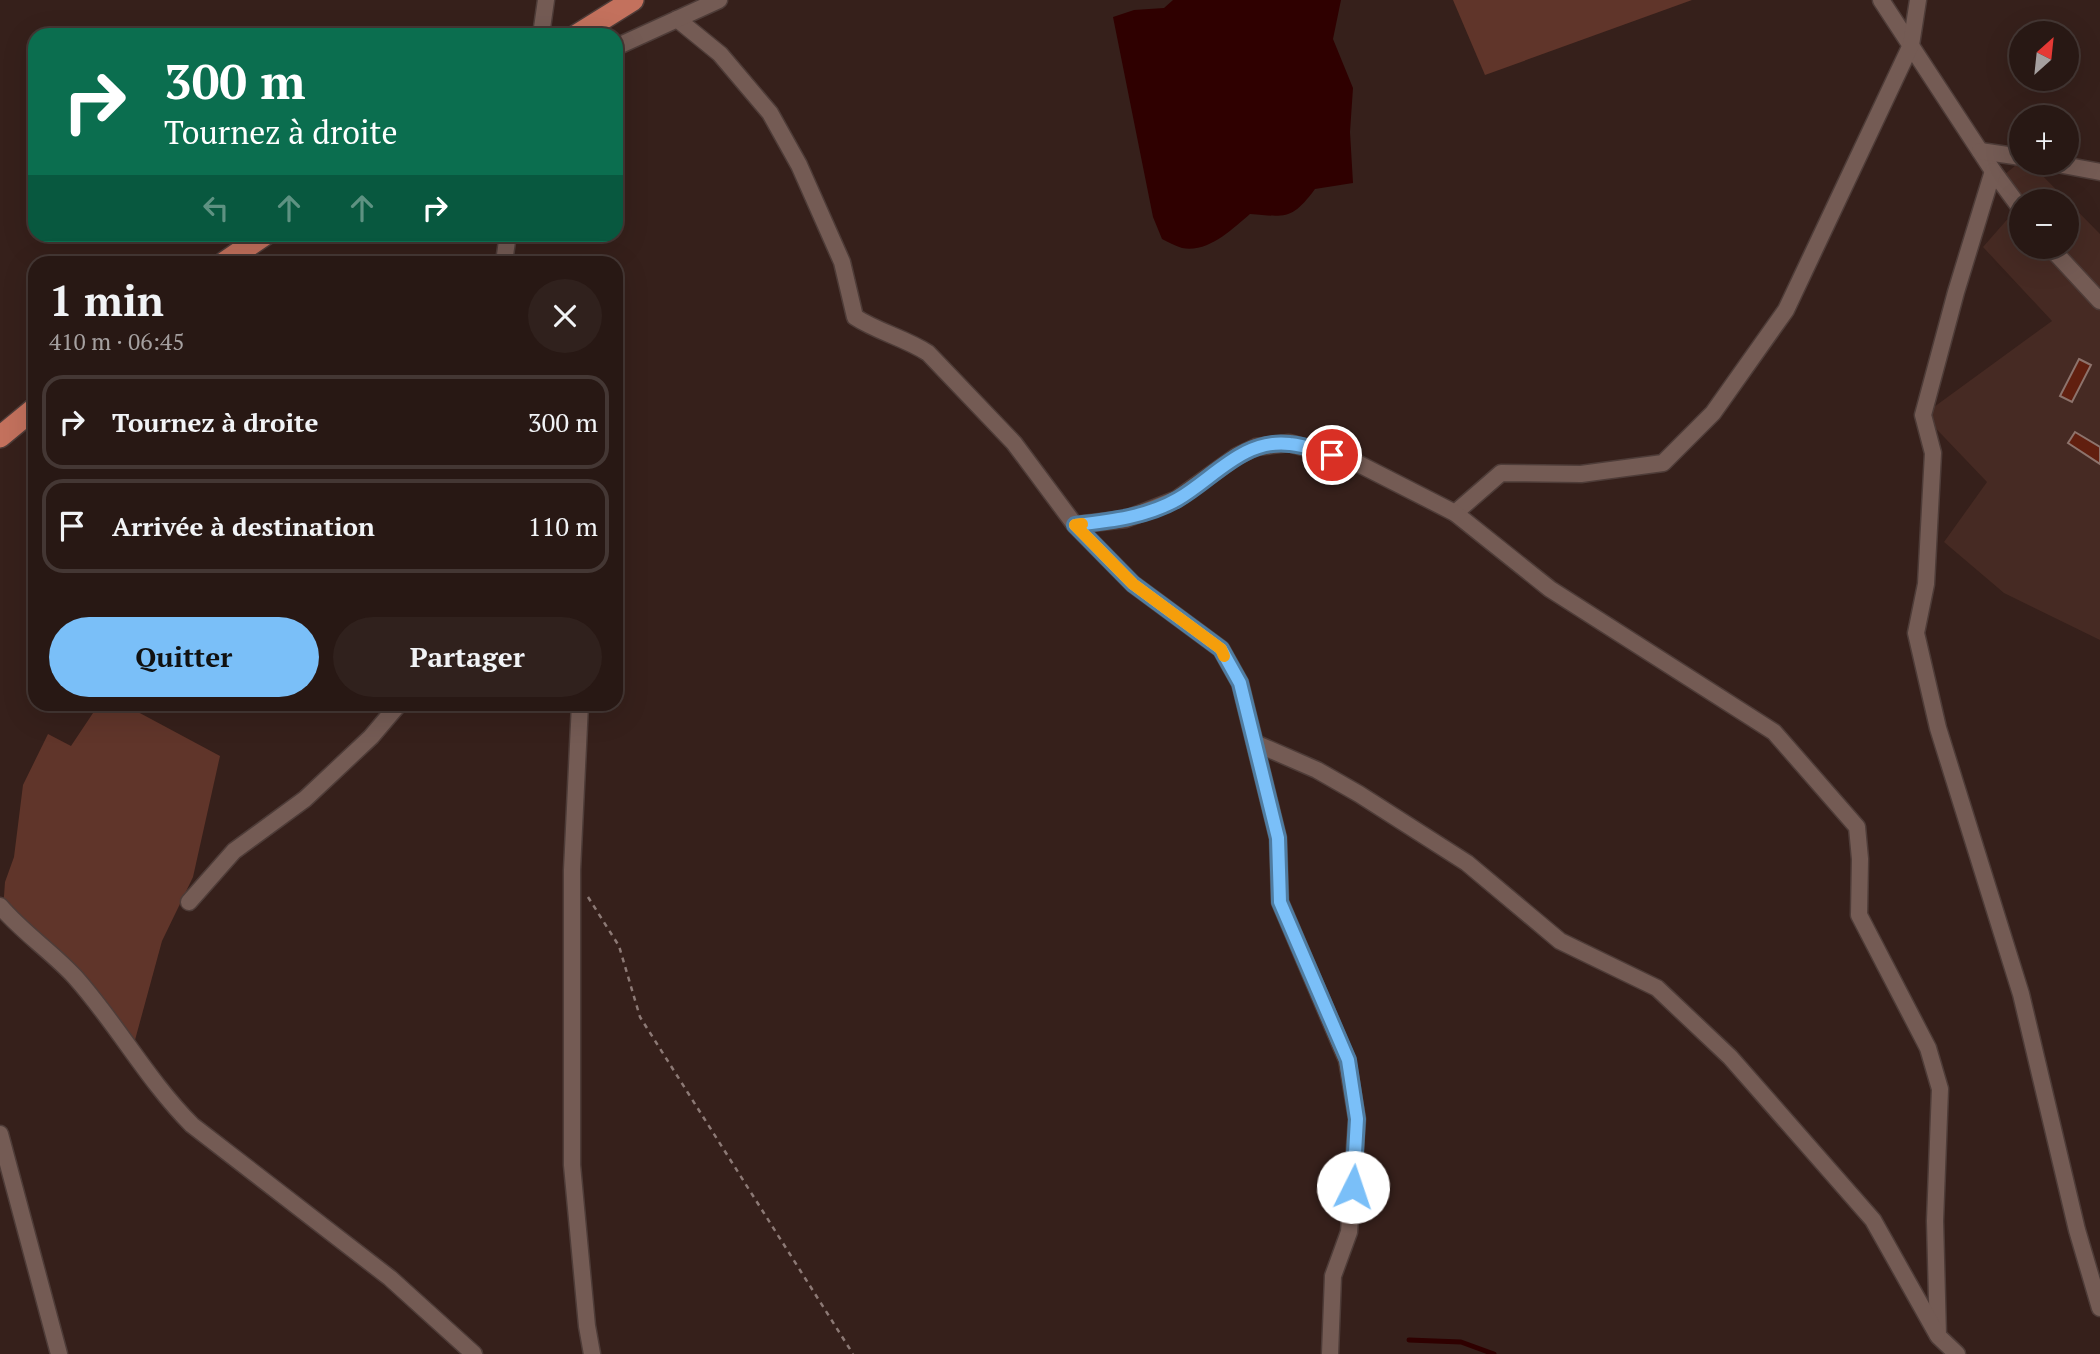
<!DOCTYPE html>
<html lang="fr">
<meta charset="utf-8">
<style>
body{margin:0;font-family:"PT Serif",serif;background:#30211d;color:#f1f3f6;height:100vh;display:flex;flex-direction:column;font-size:26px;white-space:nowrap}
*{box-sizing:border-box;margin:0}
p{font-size:23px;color:#a5a0a0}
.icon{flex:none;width:38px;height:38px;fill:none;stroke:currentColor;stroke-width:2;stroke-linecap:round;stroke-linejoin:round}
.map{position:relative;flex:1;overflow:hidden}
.side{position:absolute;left:28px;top:256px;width:595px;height:455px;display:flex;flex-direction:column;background:#281814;border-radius:21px;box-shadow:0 7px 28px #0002,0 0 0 2px #443734}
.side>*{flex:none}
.hud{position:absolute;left:28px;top:28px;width:595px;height:214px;border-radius:21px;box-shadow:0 7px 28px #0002,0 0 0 2px #443734;background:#0b6e4f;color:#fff;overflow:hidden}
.needle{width:46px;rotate:27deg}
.tools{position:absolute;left:2009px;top:21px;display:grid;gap:14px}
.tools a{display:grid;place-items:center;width:70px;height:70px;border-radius:50%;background:#281814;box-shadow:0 7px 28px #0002,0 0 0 2px #443734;font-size:35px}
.pin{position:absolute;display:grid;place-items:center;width:60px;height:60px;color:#fff;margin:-30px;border:4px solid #fff;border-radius:50%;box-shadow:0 2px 7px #0007}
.me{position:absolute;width:77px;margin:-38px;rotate:4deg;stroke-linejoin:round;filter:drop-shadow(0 0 5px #0008)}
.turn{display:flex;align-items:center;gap:24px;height:147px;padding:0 21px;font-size:32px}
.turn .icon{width:91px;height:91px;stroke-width:2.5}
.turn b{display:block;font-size:49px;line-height:60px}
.lanes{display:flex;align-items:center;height:66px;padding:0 21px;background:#0003;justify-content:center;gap:35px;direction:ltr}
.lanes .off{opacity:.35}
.round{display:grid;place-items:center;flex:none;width:74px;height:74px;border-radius:37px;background:#30211d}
.headline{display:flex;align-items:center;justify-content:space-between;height:119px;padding:0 21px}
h1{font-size:42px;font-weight:800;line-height:52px}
.action{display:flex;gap:14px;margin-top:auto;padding:14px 21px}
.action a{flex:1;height:80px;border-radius:42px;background:#7abff8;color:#111;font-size:28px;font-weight:800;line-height:80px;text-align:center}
.action a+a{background:#30211d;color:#f1f3f6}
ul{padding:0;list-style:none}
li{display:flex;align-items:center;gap:21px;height:94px;margin:0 14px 10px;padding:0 7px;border:4px solid #443734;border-radius:21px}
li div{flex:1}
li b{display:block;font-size:26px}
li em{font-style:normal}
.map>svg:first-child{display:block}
</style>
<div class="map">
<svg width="2100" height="1354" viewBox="0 0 2100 1354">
<rect width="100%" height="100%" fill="#36201b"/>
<!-- built -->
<path fill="#462a23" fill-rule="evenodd" d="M 2021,161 L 2021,163 L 2030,163 L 2100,234 L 2100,640 L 2004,593 L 1944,542 L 1987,482 L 1923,415 L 2052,321 L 1983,247 L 2019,206 L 1999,179 ZM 2021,201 L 2067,201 L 2067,247 L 2021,247 Z"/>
<!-- green -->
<g fill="#60352a">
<path d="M 1453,0 L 1692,0 L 1485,75 Z"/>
<path d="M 99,704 L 123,704 L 220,756 L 193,877 L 162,941 L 132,1051 L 74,976 L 3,910 L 5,882 L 14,857 L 23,785 L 48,734 L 71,746 Z"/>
</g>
<!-- water -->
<path fill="#2f0000" d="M 1173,0 L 1341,0 L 1333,39 L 1353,88 L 1350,132 L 1353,183 L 1315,189 C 1292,220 1286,217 1250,214 C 1232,229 1209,253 1182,248 C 1176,246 1168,242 1162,239 L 1153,217 L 1113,17 L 1134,10 L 1164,8 Z"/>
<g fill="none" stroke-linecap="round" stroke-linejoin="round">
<!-- stream -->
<path stroke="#2f0000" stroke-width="5" d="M 1409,1340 L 1461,1342 L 1494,1354"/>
</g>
<!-- building -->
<g fill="#611f0f" stroke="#8d736c" stroke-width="2">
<path d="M 2079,359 L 2091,365 L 2072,402 L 2060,396 Z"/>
<path d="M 2075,432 L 2100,447 L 2100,464 L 2068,443 Z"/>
</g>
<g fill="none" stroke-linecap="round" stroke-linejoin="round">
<defs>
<g id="street">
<path d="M 1881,0 L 1993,171 L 2021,209"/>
<path d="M 677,19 L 720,54 L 770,113 L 799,165 L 842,262 L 855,317 C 878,332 905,338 928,353 L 1014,443 L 1075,525 L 1133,584 L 1221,649 L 1240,683 L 1278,838 L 1280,902 L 1347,1060 L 1357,1119 L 1349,1232 L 1333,1276 L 1330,1354"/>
<path d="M 541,35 L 546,0"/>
<path d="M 616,47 L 719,0"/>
<path d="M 1980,151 L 2021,157"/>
<path d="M 2052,163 L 2100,172"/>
<path d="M 1993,171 L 1956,292 L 1923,415 L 1933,453 L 1926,584 L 1916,633 L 1938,728 L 2021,994 L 2077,1230 L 2100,1308"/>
<path d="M 2050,247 L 2100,301"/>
<path d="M 504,262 L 508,234"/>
<path d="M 1455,513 L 1501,473 L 1581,474 L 1663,463 L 1713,413 L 1786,310 L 1911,45 L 1918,0"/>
<path d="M 1075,525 L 1126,519 L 1177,499 L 1237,456 L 1256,447 L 1289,443 L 1353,461 L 1455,513 L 1550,589 L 1774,732 L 1857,827 L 1860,859 L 1859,915 L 1928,1048 L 1940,1089 L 1935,1221 L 1938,1336 L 1957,1354"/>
<path d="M 580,704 L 572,870 L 572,1165 L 587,1326 L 592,1354"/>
<path d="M 1255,743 L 1317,770 L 1359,794 L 1467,863 L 1560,941 L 1657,988 L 1730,1057 L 1873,1220 L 1937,1334"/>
<path d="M 189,902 L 234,851 L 305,799 L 371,737 L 399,704"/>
<path d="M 0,906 C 23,933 52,952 75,977 C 117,1024 148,1081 192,1125 L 390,1278 L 474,1354"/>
<path d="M 0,1134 L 59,1354"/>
</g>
<g id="primary">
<path d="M 577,35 L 633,0"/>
<path d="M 225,262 L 266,234"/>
<path d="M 0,437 L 35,408"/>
</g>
</defs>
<!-- street casing -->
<use href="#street" stroke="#4e3c38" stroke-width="19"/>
<!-- primary casing -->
<use href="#primary" stroke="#4e3c38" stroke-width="24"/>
<!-- path -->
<path stroke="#8c7975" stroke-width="2.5" stroke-dasharray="5 5" stroke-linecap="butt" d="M 588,897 L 619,946 L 640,1017 L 853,1354"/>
<!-- street -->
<use href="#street" stroke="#745b54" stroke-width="16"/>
<!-- primary -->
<use href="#primary" stroke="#c3715d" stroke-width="21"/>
</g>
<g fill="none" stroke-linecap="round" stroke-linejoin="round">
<defs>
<path id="route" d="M 1332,455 C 1318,451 1304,445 1290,444 C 1244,438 1214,478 1178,499 C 1147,517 1110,521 1075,525 L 1133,584 L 1221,649 L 1240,683 L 1278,838 L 1280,902 L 1348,1060 L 1357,1119 L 1353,1187"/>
</defs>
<!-- route casing -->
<use href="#route" stroke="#4f7ca1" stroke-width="18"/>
<!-- route -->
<use href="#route" stroke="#7abff8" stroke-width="12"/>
<!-- slow -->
<path stroke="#f59e0b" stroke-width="12" d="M 1082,524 L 1075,525 L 1133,584 L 1221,649 L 1224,656"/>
</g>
</svg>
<div class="tools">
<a><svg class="needle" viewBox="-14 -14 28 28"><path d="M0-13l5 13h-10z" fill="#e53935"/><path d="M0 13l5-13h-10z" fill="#a5a0a0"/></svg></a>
<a>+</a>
<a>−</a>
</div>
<div class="pin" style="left:1332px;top:455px;background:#d93025"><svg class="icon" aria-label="arrive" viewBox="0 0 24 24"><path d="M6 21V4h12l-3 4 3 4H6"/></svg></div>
<svg class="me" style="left:1353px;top:1187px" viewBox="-20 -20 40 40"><circle r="19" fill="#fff"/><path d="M0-13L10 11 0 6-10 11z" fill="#7abff8"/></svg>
<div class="hud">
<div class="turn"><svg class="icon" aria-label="right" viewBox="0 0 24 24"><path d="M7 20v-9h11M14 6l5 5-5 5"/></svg><div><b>300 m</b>Tournez à droite</div></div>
<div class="lanes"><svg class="icon off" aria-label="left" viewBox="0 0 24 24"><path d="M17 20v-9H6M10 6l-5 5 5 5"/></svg><svg class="icon off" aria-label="ahead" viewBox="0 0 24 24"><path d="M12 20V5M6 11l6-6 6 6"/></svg><svg class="icon off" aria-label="ahead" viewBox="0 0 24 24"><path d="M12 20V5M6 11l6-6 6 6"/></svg><svg class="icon" aria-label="right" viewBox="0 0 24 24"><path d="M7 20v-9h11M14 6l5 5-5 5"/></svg></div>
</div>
<section class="side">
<div class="headline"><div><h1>1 min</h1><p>410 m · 06:45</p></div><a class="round"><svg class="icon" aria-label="close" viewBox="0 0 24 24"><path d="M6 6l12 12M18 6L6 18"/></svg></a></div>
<ul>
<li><svg class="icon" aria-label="right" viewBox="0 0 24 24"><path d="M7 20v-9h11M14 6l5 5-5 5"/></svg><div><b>Tournez à droite</b></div><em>300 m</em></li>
<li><svg class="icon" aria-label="arrive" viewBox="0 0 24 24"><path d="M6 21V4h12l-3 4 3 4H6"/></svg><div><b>Arrivée à destination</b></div><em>110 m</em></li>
</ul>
<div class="action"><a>Quitter</a><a>Partager</a></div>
</section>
</div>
